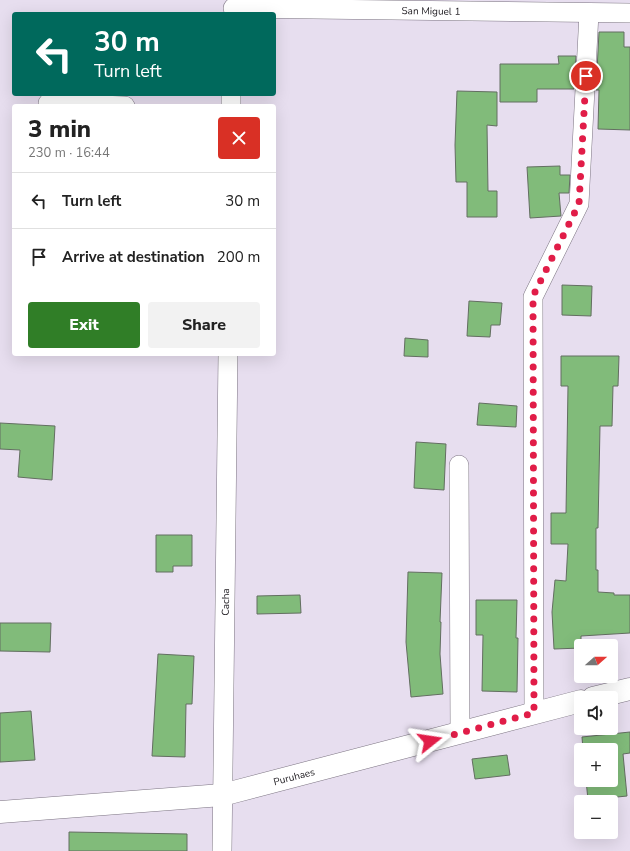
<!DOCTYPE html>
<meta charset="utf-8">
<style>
body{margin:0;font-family:"Nunito Sans",sans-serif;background:#f2f2f2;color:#222;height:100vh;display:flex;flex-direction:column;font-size:15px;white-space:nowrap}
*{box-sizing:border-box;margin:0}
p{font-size:13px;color:#767676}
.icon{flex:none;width:22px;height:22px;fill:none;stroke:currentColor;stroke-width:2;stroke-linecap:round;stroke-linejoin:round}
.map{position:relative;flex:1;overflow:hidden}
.drawer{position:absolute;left:12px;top:104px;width:264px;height:252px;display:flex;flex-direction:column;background:#fff;border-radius:4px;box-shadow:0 4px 16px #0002}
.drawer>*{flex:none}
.banner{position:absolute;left:12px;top:12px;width:264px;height:84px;border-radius:4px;box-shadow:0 4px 16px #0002;background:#00695c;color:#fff;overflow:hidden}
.needle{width:26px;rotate:69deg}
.controls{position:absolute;left:574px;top:639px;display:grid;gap:8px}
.controls a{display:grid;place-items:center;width:44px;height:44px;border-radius:4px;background:#fff;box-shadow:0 4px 16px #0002;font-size:20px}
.pin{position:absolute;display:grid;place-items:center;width:34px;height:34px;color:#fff;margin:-17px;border:2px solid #fff;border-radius:50%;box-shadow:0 1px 4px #0007}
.me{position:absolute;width:44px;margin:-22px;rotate:75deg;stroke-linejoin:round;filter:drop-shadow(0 0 3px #0008)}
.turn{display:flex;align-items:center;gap:14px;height:84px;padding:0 16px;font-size:18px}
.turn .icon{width:52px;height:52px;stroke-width:2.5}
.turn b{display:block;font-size:28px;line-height:34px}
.round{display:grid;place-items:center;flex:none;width:42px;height:42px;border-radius:4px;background:#f2f2f2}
.overview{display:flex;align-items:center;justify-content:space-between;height:68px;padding:0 16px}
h1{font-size:24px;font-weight:800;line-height:30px}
.button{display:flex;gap:8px;margin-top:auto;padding:8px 16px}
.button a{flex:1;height:46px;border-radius:4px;background:#307e27;color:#fff;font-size:16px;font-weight:800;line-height:46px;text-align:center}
.button a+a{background:#f2f2f2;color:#222}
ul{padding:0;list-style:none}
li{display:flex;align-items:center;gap:12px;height:56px;padding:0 16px;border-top:1px solid #e0e0e0}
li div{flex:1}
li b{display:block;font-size:15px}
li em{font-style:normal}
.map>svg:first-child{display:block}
</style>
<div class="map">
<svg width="630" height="851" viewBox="0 0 630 851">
<rect width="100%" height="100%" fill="#e7deef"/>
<!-- building -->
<g fill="#81bb7a" stroke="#636e61">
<path d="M 599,32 L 624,32 L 624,47 L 630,47 L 630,130 L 598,129 L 599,90 L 596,90 Z"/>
<path d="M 558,56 L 576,56 L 574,89 L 537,89 L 537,102 L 500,102 L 500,64 L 559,64 Z"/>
<path d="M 457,91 L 497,92 L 497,126 L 487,125 L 488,191 L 497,191 L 497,217 L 467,217 L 467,182 L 456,182 L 455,145 Z"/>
<path d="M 560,166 L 560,175 L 570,175 L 569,193 L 559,193 L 561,216 L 530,218 L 527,167 Z"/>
<path d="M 562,285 L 592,286 L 591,316 L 562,315 Z"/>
<path d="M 469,301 L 502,303 L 500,325 L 491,325 L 490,337 L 467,336 Z"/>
<path d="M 405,338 L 428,340 L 428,357 L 404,356 Z"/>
<path d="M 561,356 L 619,356 L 618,386 L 613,386 L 612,426 L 600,426 L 598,528 L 596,528 L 596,570 L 598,570 L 598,592 L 614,593 L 614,595 L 630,595 L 630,633 L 581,636 L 581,648 L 554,649 L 552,612 L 555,580 L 566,581 L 568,544 L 551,544 L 551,513 L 566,513 L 568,386 L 561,386 Z"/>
<path d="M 479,403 L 517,406 L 516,427 L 477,425 Z"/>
<path d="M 0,423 L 55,426 L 52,480 L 18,477 L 20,450 L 0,449 Z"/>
<path d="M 416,442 L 446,444 L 444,490 L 414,488 Z"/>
<path d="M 156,535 L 192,535 L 192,566 L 173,566 L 173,572 L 156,572 Z"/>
<path d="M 408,572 L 442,573 L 440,622 L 441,622 L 440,654 L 443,694 L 411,697 L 406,642 Z"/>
<path d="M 300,595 L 301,613 L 257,614 L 257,596 Z"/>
<path d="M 476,600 L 517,600 L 516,638 L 518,638 L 517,692 L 482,691 L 483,635 L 476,635 Z"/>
<path d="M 0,623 L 51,623 L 50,652 L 0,651 Z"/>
<path d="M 158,654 L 194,656 L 192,704 L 186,704 L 185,757 L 152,756 Z"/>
<path d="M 31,711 L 35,760 L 0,762 L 0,713 Z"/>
<path d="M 630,732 L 630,753 L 623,754 L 627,796 L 588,800 L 586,780 L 611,780 L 611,750 L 583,750 L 582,737 Z"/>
<path d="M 507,755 L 510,775 L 475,779 L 472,759 Z"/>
<path d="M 69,832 L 187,834 L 187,851 L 69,851 Z"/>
</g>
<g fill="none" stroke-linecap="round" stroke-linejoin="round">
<defs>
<g id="minor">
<path id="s1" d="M 233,8 L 630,13"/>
<path d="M 48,103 L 125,106"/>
<path d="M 231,106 L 231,94"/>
<path d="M 459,465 L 460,733"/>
<path d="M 534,713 L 533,297 L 579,204 L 589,13"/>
<path id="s2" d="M 222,851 L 228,354"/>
</g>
<g id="tertiary">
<path d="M 593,698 L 630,689"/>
<path id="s3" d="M 0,812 L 222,795 L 581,701"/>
</g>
</defs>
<!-- minor casing -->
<use href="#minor" stroke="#7c7482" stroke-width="20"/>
<!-- tertiary casing -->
<use href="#tertiary" stroke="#7c7482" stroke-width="23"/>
<!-- minor -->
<use href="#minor" stroke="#fff" stroke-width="19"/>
<!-- tertiary -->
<use href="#tertiary" stroke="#fff" stroke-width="22"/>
</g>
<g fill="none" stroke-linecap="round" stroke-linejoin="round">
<!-- route -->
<path stroke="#e11d48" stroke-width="7" stroke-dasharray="0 12.6" d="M 430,741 L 534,713 L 533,296 L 579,204 L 586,76"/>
</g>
<g text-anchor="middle" stroke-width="3" stroke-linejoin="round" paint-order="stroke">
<!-- street labels -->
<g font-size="10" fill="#1c191e" stroke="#e7deef">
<text dy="4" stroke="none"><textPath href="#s1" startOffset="198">San Miguel 1</textPath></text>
<text dy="4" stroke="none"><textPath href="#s2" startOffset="249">Cacha</textPath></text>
<text dy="4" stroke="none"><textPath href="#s3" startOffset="297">Puruhaes</textPath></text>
</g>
</g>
</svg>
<div class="controls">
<a><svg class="needle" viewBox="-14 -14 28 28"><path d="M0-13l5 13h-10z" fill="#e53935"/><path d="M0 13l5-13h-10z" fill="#767676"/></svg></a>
<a><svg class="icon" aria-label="sound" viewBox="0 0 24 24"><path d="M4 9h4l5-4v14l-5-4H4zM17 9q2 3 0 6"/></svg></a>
<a>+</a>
<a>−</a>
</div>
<div class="pin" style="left:586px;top:76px;background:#d93025"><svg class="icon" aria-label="arrive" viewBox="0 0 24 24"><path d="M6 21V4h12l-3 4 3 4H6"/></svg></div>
<svg class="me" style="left:430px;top:741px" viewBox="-20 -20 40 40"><path d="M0-17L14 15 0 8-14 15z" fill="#e11d48" stroke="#fff" stroke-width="4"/></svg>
<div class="banner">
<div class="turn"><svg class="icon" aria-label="left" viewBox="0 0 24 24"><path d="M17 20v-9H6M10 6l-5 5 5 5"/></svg><div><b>30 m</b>Turn left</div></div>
</div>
<section class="drawer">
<div class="overview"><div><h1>3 min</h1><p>230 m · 16:44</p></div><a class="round" style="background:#d93025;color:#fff"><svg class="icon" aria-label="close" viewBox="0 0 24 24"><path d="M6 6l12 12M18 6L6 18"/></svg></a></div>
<ul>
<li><svg class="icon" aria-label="left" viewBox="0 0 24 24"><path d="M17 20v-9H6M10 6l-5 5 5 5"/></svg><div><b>Turn left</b></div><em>30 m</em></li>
<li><svg class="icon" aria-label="arrive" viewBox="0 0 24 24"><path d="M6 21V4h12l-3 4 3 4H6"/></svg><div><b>Arrive at destination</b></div><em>200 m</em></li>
</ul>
<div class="button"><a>Exit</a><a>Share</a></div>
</section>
</div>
